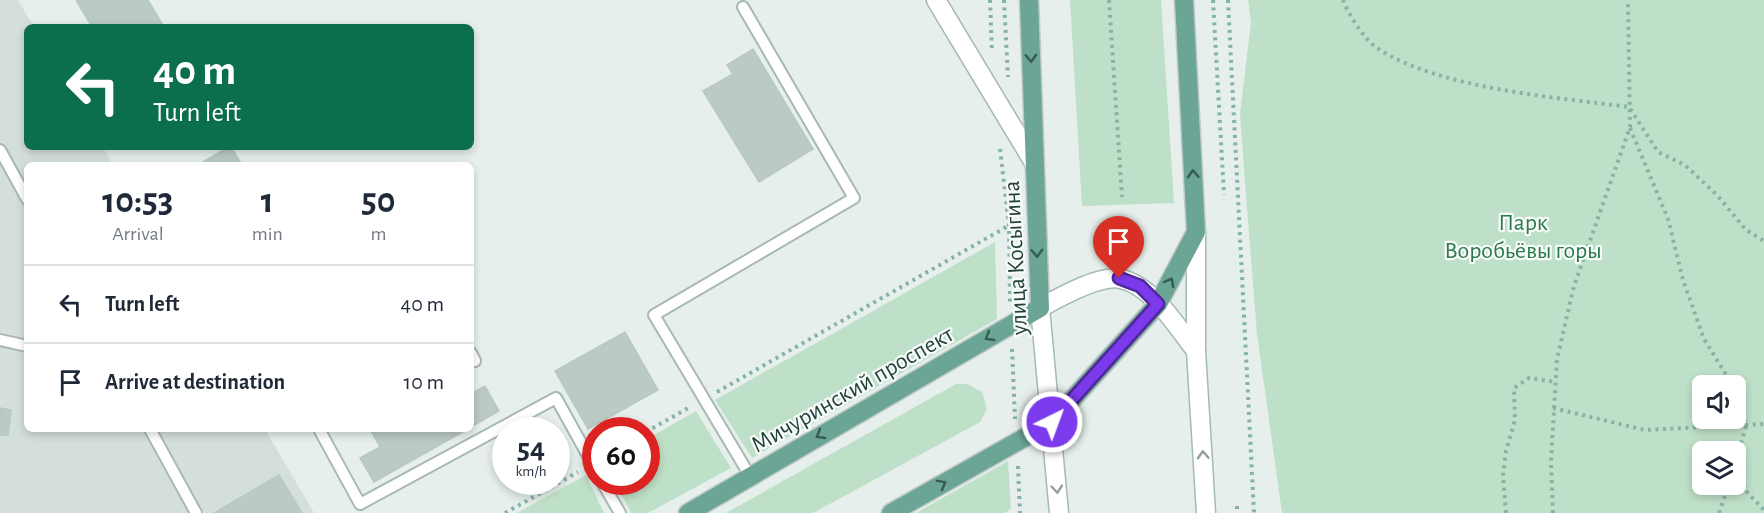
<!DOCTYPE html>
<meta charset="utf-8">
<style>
body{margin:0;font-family:"Alegreya Sans",sans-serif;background:#f6f6f7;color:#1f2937;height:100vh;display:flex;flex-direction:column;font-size:22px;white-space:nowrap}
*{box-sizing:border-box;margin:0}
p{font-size:20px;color:#747a83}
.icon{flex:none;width:33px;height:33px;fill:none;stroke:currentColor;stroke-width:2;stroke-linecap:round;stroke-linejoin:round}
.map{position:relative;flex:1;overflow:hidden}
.details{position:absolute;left:24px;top:162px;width:450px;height:270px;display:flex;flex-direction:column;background:#fff;border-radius:9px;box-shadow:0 3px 9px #0003}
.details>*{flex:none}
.guide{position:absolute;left:24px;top:24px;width:450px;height:126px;border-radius:9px;box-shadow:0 3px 9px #0003;background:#0b6e4f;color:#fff;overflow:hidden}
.buttons{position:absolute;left:1692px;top:375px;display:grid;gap:12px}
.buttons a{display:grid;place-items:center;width:54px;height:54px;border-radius:9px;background:#fff;box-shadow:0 3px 9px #0003;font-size:30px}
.speed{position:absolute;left:492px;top:417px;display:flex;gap:12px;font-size:30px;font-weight:700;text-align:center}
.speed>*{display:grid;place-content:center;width:78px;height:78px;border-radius:50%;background:#fff;box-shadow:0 3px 9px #0003;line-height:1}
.speed small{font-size:15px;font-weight:400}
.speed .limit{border:9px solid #d22;background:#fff;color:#111}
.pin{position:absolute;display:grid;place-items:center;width:51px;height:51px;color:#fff;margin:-62px -26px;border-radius:50% 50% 50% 0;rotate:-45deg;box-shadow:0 0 6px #0007}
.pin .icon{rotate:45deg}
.me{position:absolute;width:66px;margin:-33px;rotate:42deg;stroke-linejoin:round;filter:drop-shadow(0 0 4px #0008)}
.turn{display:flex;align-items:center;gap:21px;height:126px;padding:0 30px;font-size:27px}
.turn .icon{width:78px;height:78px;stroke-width:2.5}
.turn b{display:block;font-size:42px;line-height:51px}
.eta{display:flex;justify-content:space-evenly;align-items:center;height:102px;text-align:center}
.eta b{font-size:36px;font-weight:700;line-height:42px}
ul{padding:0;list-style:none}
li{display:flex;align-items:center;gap:18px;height:78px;padding:0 30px;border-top:2px solid #e0e1e3}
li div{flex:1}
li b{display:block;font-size:22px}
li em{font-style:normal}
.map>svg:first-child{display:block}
</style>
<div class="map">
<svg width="1764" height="513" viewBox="0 0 1764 513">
<rect width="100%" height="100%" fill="#e6efeb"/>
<!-- built -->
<path fill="#d4dfda" d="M 0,0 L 18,0 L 34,27 L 27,27 L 27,147 L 103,147 L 113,165 L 27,165 L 27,429 L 265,429 L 314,513 L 0,513 Z"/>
<!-- green -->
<g fill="#bfe0c8" fill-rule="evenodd">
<path d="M 1070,0 L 1161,0 L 1174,203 L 1082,206 Z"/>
<path d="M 1248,0 L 1764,0 L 1764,513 L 1282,513 L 1257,334 L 1246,196 L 1240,113 L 1251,23 ZM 1702,386 L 1736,386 L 1736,418 L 1702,418 ZM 1702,452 L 1736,452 L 1736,484 L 1702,484 Z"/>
<path d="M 995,242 L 997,319 L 752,458 L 715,400 Z"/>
<path d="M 956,384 L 967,384 L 982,392 L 987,409 L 980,422 L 813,513 L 726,513 Z"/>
<path d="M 696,411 L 731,468 L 648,513 L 631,513 L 615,482 L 646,482 L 647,439 Z"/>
<path d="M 1008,461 L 1011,509 L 1005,513 L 916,513 Z"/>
<path d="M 586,475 L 604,513 L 517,513 Z"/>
</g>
<!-- building -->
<g fill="#bbcac4" stroke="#b8c9c2" stroke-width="1.5">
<path d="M 76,0 L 148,0 L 164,27 L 92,27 Z"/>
<path d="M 753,49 L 813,149 L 759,182 L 703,91 L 733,74 L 727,65 Z"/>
<path d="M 228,147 L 231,147 L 242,165 L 198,165 Z"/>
<path d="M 625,332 L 658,390 L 588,429 L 555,371 Z"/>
<path d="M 485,386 L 499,411 L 471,427 L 471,394 Z"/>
<path d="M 0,408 L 11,410 L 8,435 L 0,435 Z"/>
<path d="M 370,429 L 468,429 L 374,482 L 360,458 L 380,447 Z"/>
<path d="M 279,475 L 302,513 L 214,513 Z"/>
</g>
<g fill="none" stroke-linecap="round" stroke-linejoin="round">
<defs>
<g id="lane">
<path d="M 743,7 L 854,198 L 654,315 L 750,476"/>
<path d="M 0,150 L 27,199"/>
<path d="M 0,340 L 27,346"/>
<path d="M 471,353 L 475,361"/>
<path d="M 150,429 L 196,513"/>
<path d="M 319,429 L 360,504 L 556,398 L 596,470"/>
<path d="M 602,482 L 620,513"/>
</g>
<path id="street" d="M 936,0 L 1033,161"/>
<g id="secondary">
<path d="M 1196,232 L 1196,351 L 1206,513"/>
<path d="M 1059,513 L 1040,308 C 1058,298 1100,274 1121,279 C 1153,286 1177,327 1196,351"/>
</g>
<g id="primary">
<path d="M 688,513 L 1040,308 L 1029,0"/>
<path d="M 891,513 L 1052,422 L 1158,304 L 1196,232 L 1184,0"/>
</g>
</defs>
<!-- lane casing -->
<use href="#lane" stroke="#a8b8b2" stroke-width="14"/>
<!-- street casing -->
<use href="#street" stroke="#a8b8b2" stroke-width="21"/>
<!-- secondary casing -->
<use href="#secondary" stroke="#a4bbb3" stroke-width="21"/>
<!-- primary casing -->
<use href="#primary" stroke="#c2cac8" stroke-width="21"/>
<!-- path -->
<g stroke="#86b3a5" stroke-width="4" stroke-dasharray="3 4.5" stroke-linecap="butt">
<path d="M 990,0 L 992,51"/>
<path d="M 1004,0 L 1008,77"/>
<path d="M 1109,0 L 1122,197"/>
<path d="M 1213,0 L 1224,195"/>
<path d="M 1228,0 L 1254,513"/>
<path d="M 1343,0 C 1349,15 1363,38 1377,48 C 1439,89 1555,97 1629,107 L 1658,152 L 1685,165 L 1717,195 L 1746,230 L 1764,241"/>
<path d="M 1630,128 L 1668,219 L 1683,280 L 1704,339 L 1733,386"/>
<path d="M 1000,149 L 1009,226 L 1010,302"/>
<path d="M 1012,349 L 1015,419"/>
<path d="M 1736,390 L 1746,426 L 1737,457 L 1746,491 L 1764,510"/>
<path d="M 717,392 L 1008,226"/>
<path d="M 1553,408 L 1645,430 L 1764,424"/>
<path d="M 646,432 L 690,407"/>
<path d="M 1018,466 L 1020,513"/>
<path d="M 1237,506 L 1237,513"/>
<path d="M 505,513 L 578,472"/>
<path d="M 1506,513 L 1503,476 L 1506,451 L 1515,420 L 1514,388 L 1529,378 L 1555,382"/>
<path d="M 1553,513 L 1551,461 L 1557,359 L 1574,286 L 1630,127 L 1628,0"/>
<path d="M 1719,513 L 1729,484"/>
</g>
<!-- lane -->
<use href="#lane" stroke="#fff" stroke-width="10"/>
<!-- street -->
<use href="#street" stroke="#fff" stroke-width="18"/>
<!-- secondary -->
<use href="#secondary" stroke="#fff" stroke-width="18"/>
<!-- primary -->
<use href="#primary" stroke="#6aa596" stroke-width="18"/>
</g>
<!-- one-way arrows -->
<defs><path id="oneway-chevron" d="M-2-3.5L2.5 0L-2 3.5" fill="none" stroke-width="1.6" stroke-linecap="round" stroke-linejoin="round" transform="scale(1.5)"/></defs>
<g stroke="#365b51">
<use href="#oneway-chevron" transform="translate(1031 58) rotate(88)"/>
<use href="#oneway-chevron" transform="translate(1193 174) rotate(-93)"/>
<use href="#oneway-chevron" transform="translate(1037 253) rotate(88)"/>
<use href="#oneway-chevron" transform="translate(1170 282) rotate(-62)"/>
<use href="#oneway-chevron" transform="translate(989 337) rotate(150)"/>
<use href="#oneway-chevron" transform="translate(820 435) rotate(150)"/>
<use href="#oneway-chevron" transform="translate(942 484) rotate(-29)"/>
</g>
<g stroke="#92a09c">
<use href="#oneway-chevron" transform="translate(1203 455) rotate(-93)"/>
<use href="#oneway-chevron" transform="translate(1057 489) rotate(85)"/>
</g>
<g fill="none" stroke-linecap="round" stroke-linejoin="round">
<defs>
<path id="route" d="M 1052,422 L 1158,304 L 1140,286 L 1119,278"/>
</defs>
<!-- route casing -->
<use href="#route" stroke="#51269a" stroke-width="15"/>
<!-- route -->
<use href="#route" stroke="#7c3aed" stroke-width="10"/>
</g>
<g text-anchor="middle" stroke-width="4.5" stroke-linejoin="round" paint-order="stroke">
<!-- park labels -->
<g font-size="24" fill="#2d7a4b" stroke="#f7fbf9">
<text x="1523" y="230">Парк<tspan x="1523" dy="28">Воробьёвы горы</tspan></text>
</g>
<!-- street labels -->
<g font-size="24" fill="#24423a" stroke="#f7fbf9">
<text transform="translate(1015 258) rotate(-93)" y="8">улица Косыгина</text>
<text transform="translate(852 389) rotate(-30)" y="8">Мичуринский проспект</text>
</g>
</g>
</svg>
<div class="buttons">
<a><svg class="icon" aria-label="sound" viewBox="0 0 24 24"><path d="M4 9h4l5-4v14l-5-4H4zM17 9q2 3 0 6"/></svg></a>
<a><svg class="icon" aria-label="layers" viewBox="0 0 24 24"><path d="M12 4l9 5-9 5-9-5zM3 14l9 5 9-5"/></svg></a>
</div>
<div class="speed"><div>54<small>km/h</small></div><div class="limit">60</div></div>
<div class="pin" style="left:1119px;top:278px;background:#d93025"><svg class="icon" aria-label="arrive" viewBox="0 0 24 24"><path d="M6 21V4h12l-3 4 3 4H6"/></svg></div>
<svg class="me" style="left:1052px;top:422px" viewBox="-20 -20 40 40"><circle r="17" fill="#7c3aed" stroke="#fff" stroke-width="3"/><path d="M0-11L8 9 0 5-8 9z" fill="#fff"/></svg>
<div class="guide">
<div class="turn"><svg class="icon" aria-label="left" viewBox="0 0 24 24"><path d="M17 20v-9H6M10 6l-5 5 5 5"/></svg><div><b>40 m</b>Turn left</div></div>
</div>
<section class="details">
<div class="eta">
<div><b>10:53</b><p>Arrival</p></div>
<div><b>1</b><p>min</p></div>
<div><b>50</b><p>m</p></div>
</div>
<ul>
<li><svg class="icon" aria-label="left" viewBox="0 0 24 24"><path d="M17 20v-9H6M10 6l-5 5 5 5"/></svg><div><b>Turn left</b></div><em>40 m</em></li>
<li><svg class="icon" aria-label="arrive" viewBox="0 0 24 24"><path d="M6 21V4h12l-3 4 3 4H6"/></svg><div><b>Arrive at destination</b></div><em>10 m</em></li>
</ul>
</section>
</div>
